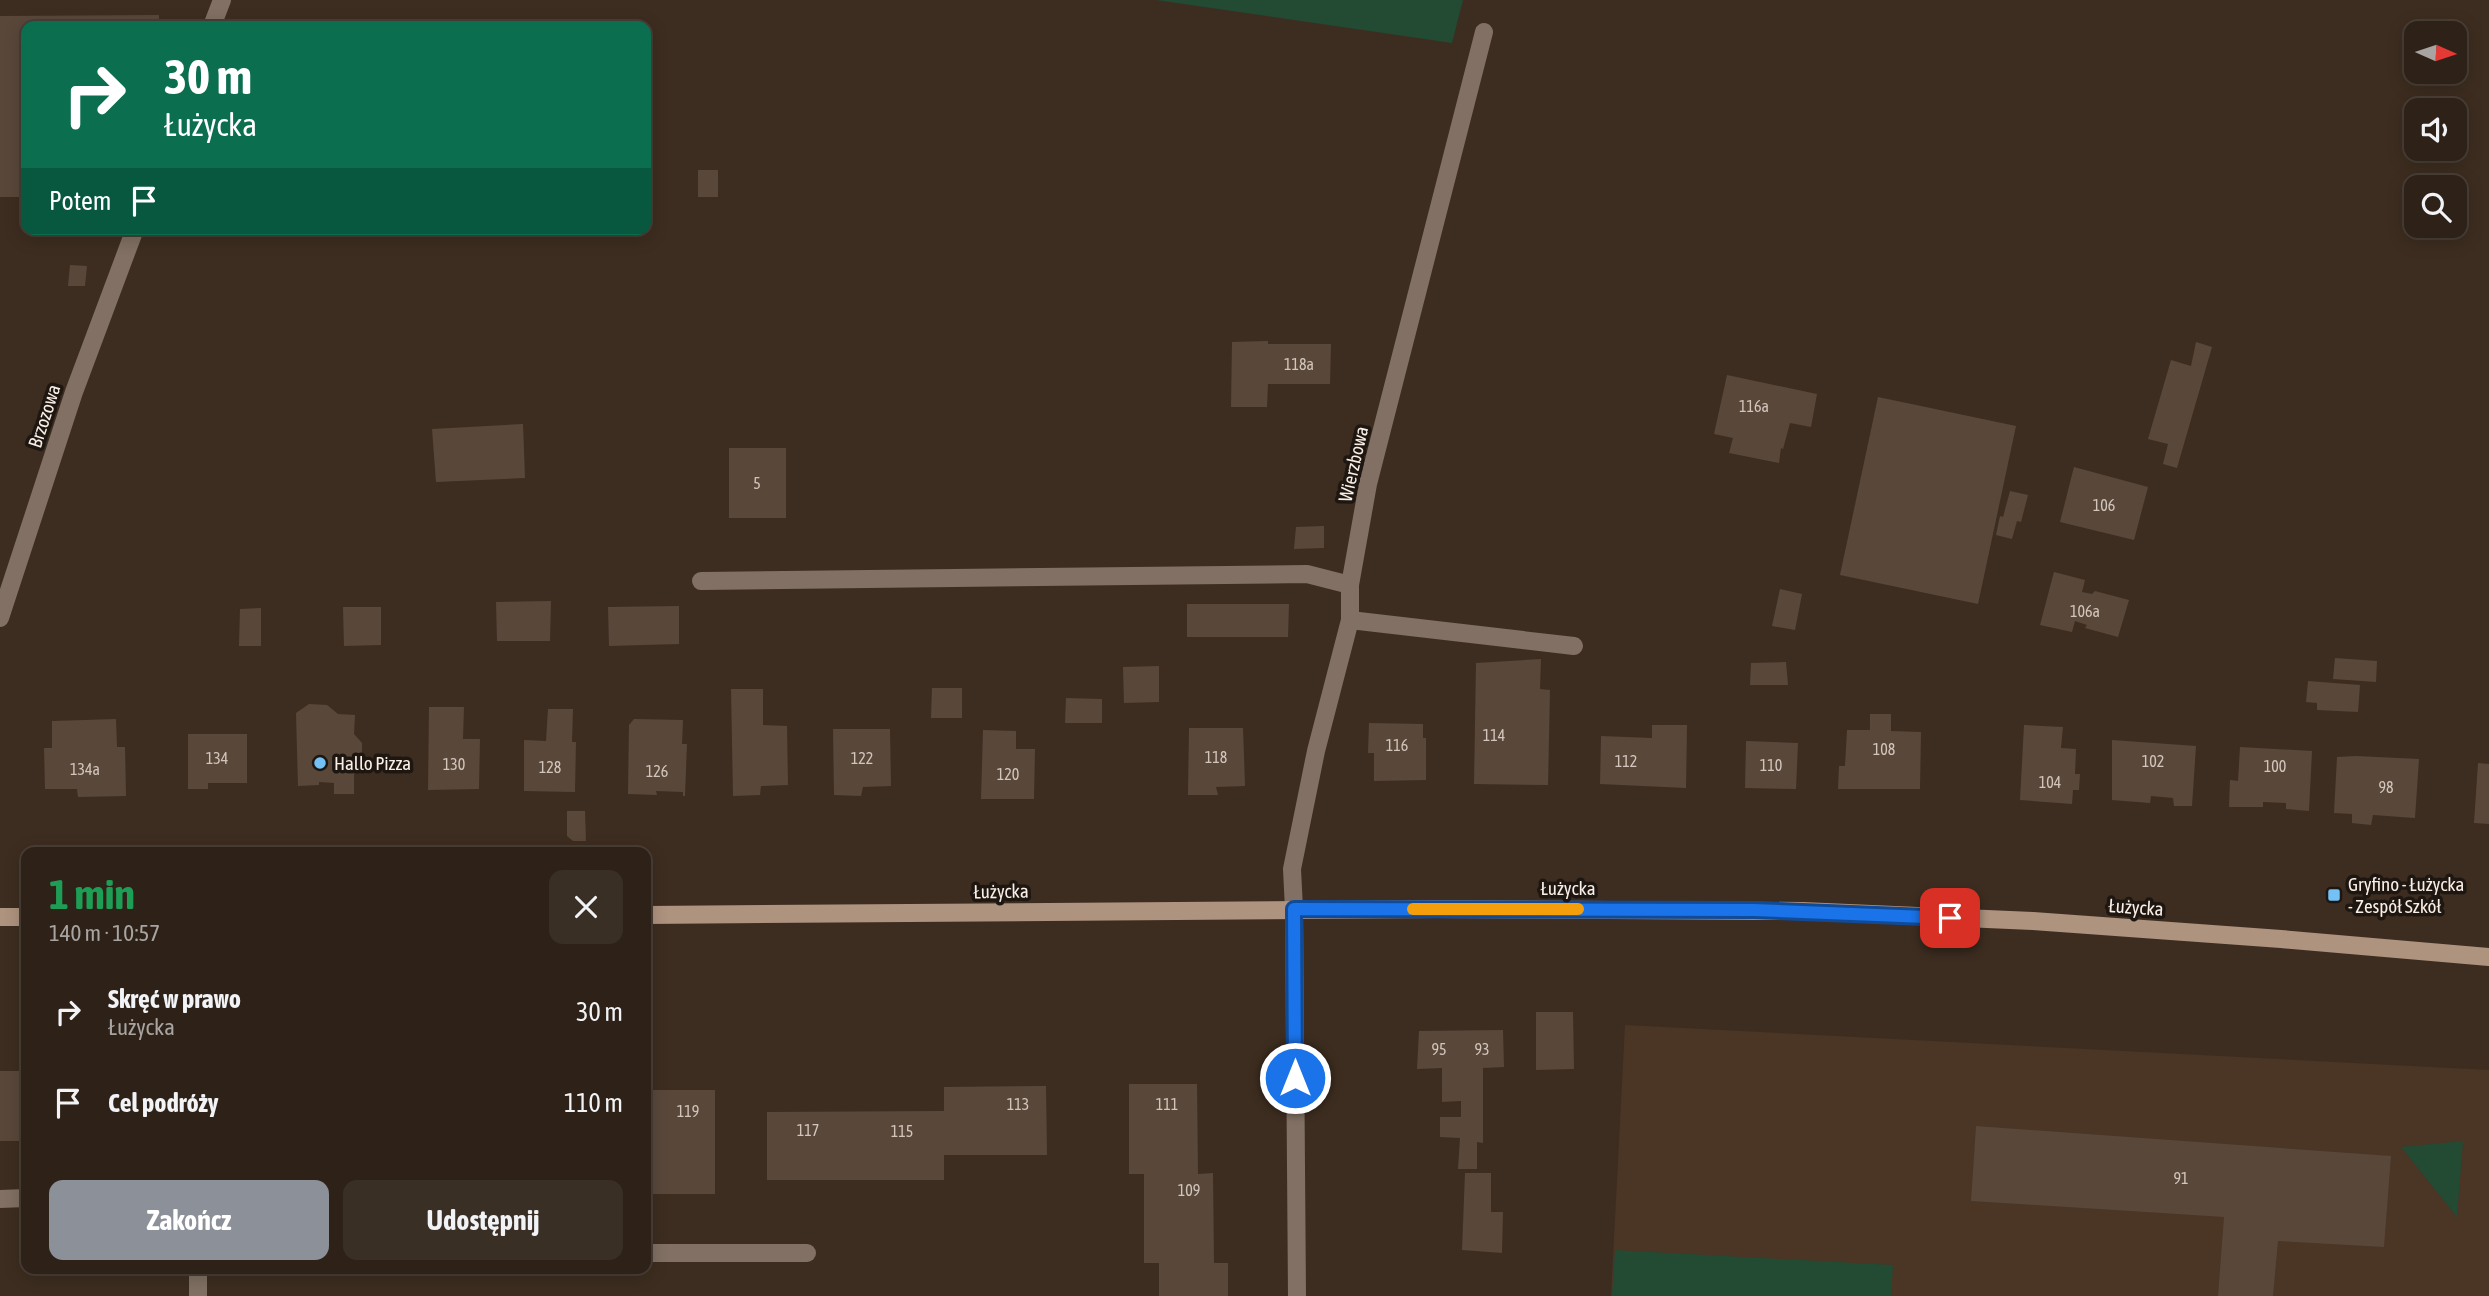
<!DOCTYPE html>
<html lang="pl">
<meta charset="utf-8">
<style>
body{margin:0;font-family:"Asap Condensed",sans-serif;background:#3a2f25;color:#f1f3f6;height:100vh;display:flex;flex-direction:column;font-size:26px;white-space:nowrap}
*{box-sizing:border-box;margin:0}
p{font-size:23px;color:#a7a4a2}
.icon{flex:none;width:38px;height:38px;fill:none;stroke:currentColor;stroke-width:2;stroke-linecap:round;stroke-linejoin:round}
.map{position:relative;flex:1;overflow:hidden}
.sheet{position:absolute;left:21px;top:847px;width:630px;height:427px;display:flex;flex-direction:column;background:#2e2218;border-radius:14px;box-shadow:0 4px 18px #0003,0 0 0 2px #493f37}
.sheet>*{flex:none}
.guide{position:absolute;left:21px;top:21px;width:630px;height:214px;border-radius:14px;box-shadow:0 4px 18px #0003,0 0 0 2px #493f37;background:#0b6e4f;color:#fff;overflow:hidden}
.needle{width:46px;rotate:93deg}
.fabs{position:absolute;left:2404px;top:21px;display:grid;gap:14px}
.fabs a{display:grid;place-items:center;width:63px;height:63px;border-radius:14px;background:#2e2218;box-shadow:0 4px 18px #0003,0 0 0 2px #493f37;font-size:35px}
.pin{position:absolute;display:grid;place-items:center;width:60px;height:60px;color:#fff;margin:-30px;border-radius:14px;box-shadow:0 4px 10px #0006}
.me{position:absolute;width:77px;margin:-38px;rotate:0deg;stroke-linejoin:round;filter:drop-shadow(0 0 5px #0008)}
.turn{display:flex;align-items:center;gap:24px;height:147px;padding:0 28px;font-size:32px}
.turn .icon{width:91px;height:91px;stroke-width:2.5}
.turn b{display:block;font-size:49px;line-height:60px}
.then{display:flex;align-items:center;height:66px;padding:0 28px;background:#0003;gap:14px;font-size:26px}
.round{display:grid;place-items:center;flex:none;width:74px;height:74px;border-radius:14px;background:#3a2f25}
.head{display:flex;align-items:center;justify-content:space-between;height:119px;padding:0 28px}
h1{font-size:42px;font-weight:700;line-height:52px;color:#1e9e55}
.action{display:flex;gap:14px;margin-top:auto;padding:14px 28px}
.action a{flex:1;height:80px;border-radius:14px;background:#8c9099;color:#fff;font-size:28px;font-weight:700;line-height:80px;text-align:center}
.action a+a{background:#3a2f25;color:#f1f3f6}
ul{padding:0;list-style:none}
li{display:flex;align-items:center;gap:21px;height:91px;padding:0 28px}
li div{flex:1}
li b{display:block;font-size:26px}
li em{font-style:normal}
.map>svg:first-child{display:block}
</style>
<div class="map">
<svg width="2489" height="1296" viewBox="0 0 2489 1296">
<rect width="100%" height="100%" fill="#3d2d20"/>
<!-- built -->
<path fill="#4b3525" d="M 1625,1025 L 2489,1070 L 2489,1296 L 1611,1296 Z"/>
<!-- green -->
<g fill="#234a32">
<path d="M 1156,0 L 1463,0 L 1452,43 Z"/>
<path d="M 2463,1141 L 2457,1217 L 2401,1147 Z"/>
<path d="M 1615,1250 L 1893,1265 L 1891,1296 L 1612,1296 Z"/>
</g>
<!-- building -->
<g fill="#59473a">
<path d="M 159,15 L 159,26 L 26,26 L 26,197 L 0,197 L 0,16 Z"/>
<rect x="698" y="170" width="20" height="27"/>
<path d="M 70,265 L 87,266 L 85,286 L 68,286 Z"/>
<path d="M 1268,341 L 1268,344 L 1331,344 L 1330,384 L 1268,384 L 1267,407 L 1231,407 L 1232,342 Z"/>
<path d="M 2196,342 L 2212,347 L 2177,468 L 2163,464 L 2168,444 L 2148,439 L 2171,360 L 2191,366 Z"/>
<path d="M 1727,375 L 1817,394 L 1811,427 L 1790,423 L 1783,449 L 1781,448 L 1779,463 L 1729,453 L 1733,438 L 1714,434 Z"/>
<path d="M 1878,397 L 2016,426 L 1978,604 L 1840,575 Z"/>
<path d="M 523,424 L 525,478 L 436,482 L 432,429 Z"/>
<rect x="729" y="448" width="57" height="70"/>
<path d="M 2074,467 L 2148,487 L 2134,540 L 2060,522 Z"/>
<path d="M 2010,491 L 2028,495 L 2021,522 L 2017,521 L 2012,539 L 1996,535 L 2000,516 L 2003,517 Z"/>
<path d="M 1324,526 L 1324,548 L 1294,549 L 1296,527 Z"/>
<path d="M 2054,572 L 2085,580 L 2082,592 L 2092,594 L 2095,591 L 2129,600 L 2118,637 L 2085,628 L 2087,625 L 2075,621 L 2072,632 L 2040,625 Z"/>
<path d="M 1780,589 L 1802,594 L 1795,630 L 1772,626 Z"/>
<path d="M 551,601 L 550,641 L 497,641 L 496,602 Z"/>
<path d="M 1187,604 L 1289,604 L 1288,637 L 1187,637 Z"/>
<path d="M 679,606 L 679,644 L 609,646 L 608,607 Z"/>
<path d="M 343,607 L 381,607 L 381,645 L 344,646 Z"/>
<path d="M 261,608 L 261,646 L 239,646 L 240,609 Z"/>
<path d="M 2335,658 L 2377,661 L 2376,682 L 2333,679 Z"/>
<path d="M 1541,659 L 1540,689 L 1550,690 L 1548,785 L 1474,784 L 1476,663 Z"/>
<path d="M 1786,662 L 1788,685 L 1750,685 L 1751,663 Z"/>
<path d="M 1159,666 L 1159,702 L 1124,703 L 1123,667 Z"/>
<path d="M 2308,681 L 2360,685 L 2358,712 L 2317,710 L 2317,703 L 2306,702 Z"/>
<path d="M 932,688 L 962,688 L 962,718 L 931,718 Z"/>
<path d="M 731,689 L 763,689 L 763,725 L 787,726 L 788,785 L 761,786 L 760,795 L 733,796 Z"/>
<path d="M 1066,698 L 1102,699 L 1102,723 L 1065,723 Z"/>
<path d="M 309,704 L 327,705 L 338,714 L 355,715 L 354,734 L 362,743 L 362,762 L 354,761 L 354,794 L 334,794 L 334,783 L 319,782 L 319,785 L 298,786 L 296,713 Z"/>
<path d="M 429,707 L 464,707 L 463,739 L 480,739 L 479,789 L 428,790 Z"/>
<path d="M 548,709 L 573,709 L 572,742 L 576,742 L 575,792 L 524,791 L 524,740 L 546,741 Z"/>
<path d="M 1870,714 L 1891,714 L 1891,731 L 1921,732 L 1920,789 L 1838,789 L 1839,766 L 1845,766 L 1847,730 L 1870,730 Z"/>
<path d="M 116,719 L 117,747 L 125,747 L 126,796 L 78,797 L 77,789 L 45,789 L 44,748 L 52,748 L 52,721 Z"/>
<path d="M 634,719 L 683,720 L 682,744 L 687,744 L 685,796 L 683,796 L 683,792 L 656,791 L 657,795 L 628,794 L 629,725 Z"/>
<path d="M 1369,723 L 1423,724 L 1423,738 L 1426,738 L 1426,780 L 1374,781 L 1374,753 L 1368,753 Z"/>
<path d="M 1652,725 L 1687,725 L 1686,788 L 1600,784 L 1601,736 L 1652,738 Z"/>
<path d="M 2024,725 L 2063,727 L 2061,748 L 2076,749 L 2075,774 L 2080,774 L 2079,790 L 2073,790 L 2072,804 L 2020,800 Z"/>
<path d="M 1189,728 L 1243,728 L 1245,786 L 1216,787 L 1218,795 L 1188,795 Z"/>
<path d="M 833,729 L 890,729 L 891,786 L 863,787 L 861,796 L 834,795 Z"/>
<path d="M 983,730 L 1016,731 L 1016,749 L 1035,749 L 1034,799 L 981,799 Z"/>
<path d="M 188,734 L 247,734 L 247,783 L 208,783 L 208,789 L 188,789 Z"/>
<path d="M 2112,740 L 2196,746 L 2192,806 L 2174,806 L 2173,798 L 2151,796 L 2150,803 L 2112,800 Z"/>
<path d="M 1746,741 L 1798,743 L 1796,789 L 1745,788 Z"/>
<path d="M 2240,747 L 2312,751 L 2309,811 L 2286,809 L 2286,803 L 2263,802 L 2263,807 L 2229,807 L 2230,780 L 2238,781 Z"/>
<path d="M 2356,756 L 2419,759 L 2415,818 L 2373,815 L 2371,825 L 2352,823 L 2352,814 L 2334,813 L 2337,757 Z"/>
<path d="M 2478,763 L 2489,764 L 2489,824 L 2474,823 Z"/>
<path d="M 567,811 L 585,811 L 586,841 L 573,841 L 567,836 Z"/>
<path d="M 1536,1012 L 1573,1012 L 1574,1069 L 1536,1070 Z"/>
<path d="M 1503,1030 L 1504,1067 L 1483,1068 L 1483,1143 L 1477,1142 L 1477,1169 L 1458,1169 L 1460,1138 L 1440,1137 L 1440,1117 L 1461,1117 L 1461,1101 L 1442,1102 L 1442,1068 L 1417,1069 L 1419,1031 Z"/>
<rect x="0" y="1071" width="26" height="70"/>
<path d="M 1129,1084 L 1197,1084 L 1198,1174 L 1213,1173 L 1214,1263 L 1228,1263 L 1228,1296 L 1159,1296 L 1159,1263 L 1144,1263 L 1144,1174 L 1129,1174 Z"/>
<path d="M 1046,1086 L 1047,1155 L 944,1155 L 944,1180 L 767,1180 L 767,1112 L 944,1111 L 944,1087 Z"/>
<rect x="646" y="1090" width="69" height="104"/>
<path d="M 1976,1126 L 2391,1156 L 2384,1247 L 2278,1241 L 2273,1296 L 2218,1296 L 2224,1217 L 1971,1201 Z"/>
<path d="M 1465,1173 L 1491,1173 L 1491,1212 L 1503,1212 L 1502,1253 L 1462,1250 Z"/>
</g>
<g fill="none" stroke-linecap="round" stroke-linejoin="round">
<!-- lane -->
<g stroke="#817063" stroke-width="18">
<path d="M 701,581 L 1307,574 L 1350,585"/>
<path d="M 1350,620 L 1574,646"/>
</g>
<!-- street -->
<g stroke="#817063" stroke-width="18">
<path d="M 212,26 L 222,0"/>
<path d="M 0,618 L 74,392 L 135,229"/>
<path d="M 0,1199 L 26,1198"/>
<path d="M 646,1253 L 807,1253"/>
<path d="M 198,1269 L 198,1296"/>
<path d="M 1297,1296 L 1294,909 L 1292,869 L 1316,751 L 1350,620 L 1350,585 L 1368,484 L 1484,32"/>
</g>
<!-- secondary -->
<g stroke="#ae937f" stroke-width="18">
<path d="M 646,915 L 1436,909 L 1802,911 L 2033,921 L 2281,939 L 2489,957"/>
<path d="M 0,917 L 26,917"/>
</g>
</g>
<g fill="none" stroke-linecap="round" stroke-linejoin="round">
<defs>
<path id="route" d="M 1295,1078 L 1294,909 L 1754,910 L 1950,918"/>
</defs>
<!-- route casing -->
<use href="#route" stroke="#114b97" stroke-width="18"/>
<!-- route -->
<use href="#route" stroke="#1a73e8" stroke-width="12"/>
<!-- slow -->
<path stroke="#f59e0b" stroke-width="12" d="M 1413,909 L 1578,909"/>
</g>
<!-- markers -->
<g fill="#73c1f5" stroke="#1e1711" stroke-width="2.5">
<circle cx="320" cy="763" r="7"/>
<rect x="2327" y="888" width="14" height="14" rx="3.5"/>
</g>
<g text-anchor="middle" stroke-width="7" stroke-linejoin="round" paint-order="stroke">
<!-- number labels -->
<g font-size="16" fill="#d2c5bc">
<text x="1299" y="370">118a</text>
<text x="1754" y="412">116a</text>
<text x="757" y="489">5</text>
<text x="2104" y="511">106</text>
<text x="2085" y="617">106a</text>
<text x="1494" y="741">114</text>
<text x="1397" y="751">116</text>
<text x="1884" y="755">108</text>
<text x="1216" y="763">118</text>
<text x="217" y="764">134</text>
<text x="862" y="764">122</text>
<text x="1626" y="767">112</text>
<text x="2153" y="767">102</text>
<text x="454" y="770">130</text>
<text x="1771" y="771">110</text>
<text x="2275" y="772">100</text>
<text x="550" y="773">128</text>
<text x="85" y="775">134a</text>
<text x="657" y="777">126</text>
<text x="1008" y="780">120</text>
<text x="2050" y="788">104</text>
<text x="2386" y="793">98</text>
<text x="1439" y="1055">95</text>
<text x="1482" y="1055">93</text>
<text x="1018" y="1110">113</text>
<text x="1167" y="1110">111</text>
<text x="688" y="1117">119</text>
<text x="808" y="1136">117</text>
<text x="902" y="1137">115</text>
<text x="2181" y="1184">91</text>
<text x="1189" y="1196">109</text>
</g>
<!-- street labels -->
<g font-size="19" fill="#faefe7" stroke="#1e1711">
<text transform="translate(44 416) rotate(-72)" y="7">Brzozowa</text>
<text transform="translate(1353 464) rotate(-77)" y="7">Wierzbowa</text>
<text x="1568" y="895">Łużycka</text>
<text transform="translate(1001 891) rotate(-1)" y="7">Łużycka</text>
<text transform="translate(2136 907) rotate(4)" y="7">Łużycka</text>
</g>
<!-- poi labels -->
<g font-size="19" fill="#faefe7" stroke="#1e1711" text-anchor="start">
<text x="334" y="770">Hallo Pizza</text>
<text x="2348" y="891">Gryfino - Łużycka<tspan x="2348" dy="22">- Zespół Szkół</tspan></text>
</g>
</g>
</svg>
<div class="fabs">
<a><svg class="needle" viewBox="-14 -14 28 28"><path d="M0-13l5 13h-10z" fill="#e53935"/><path d="M0 13l5-13h-10z" fill="#a7a4a2"/></svg></a>
<a><svg class="icon" aria-label="sound" viewBox="0 0 24 24"><path d="M4 9h4l5-4v14l-5-4H4zM17 9q2 3 0 6"/></svg></a>
<a><svg class="icon" aria-label="search" viewBox="0 0 24 24"><circle cx="10" cy="10" r="6"/><path d="M15 15l6 6"/></svg></a>
</div>
<div class="pin" style="left:1950px;top:918px;background:#d93025"><svg class="icon" aria-label="arrive" viewBox="0 0 24 24"><path d="M6 21V4h12l-3 4 3 4H6"/></svg></div>
<svg class="me" style="left:1295px;top:1078px" viewBox="-20 -20 40 40"><circle r="17" fill="#1a73e8" stroke="#fff" stroke-width="3"/><path d="M0-11L8 9 0 5-8 9z" fill="#fff"/></svg>
<div class="guide">
<div class="turn"><svg class="icon" aria-label="right" viewBox="0 0 24 24"><path d="M7 20v-9h11M14 6l5 5-5 5"/></svg><div><b>30 m</b>Łużycka</div></div>
<div class="then">Potem<svg class="icon" aria-label="arrive" viewBox="0 0 24 24"><path d="M6 21V4h12l-3 4 3 4H6"/></svg></div>
</div>
<section class="sheet">
<div class="head"><div><h1>1 min</h1><p>140 m · 10:57</p></div><a class="round"><svg class="icon" aria-label="close" viewBox="0 0 24 24"><path d="M6 6l12 12M18 6L6 18"/></svg></a></div>
<ul>
<li><svg class="icon" aria-label="right" viewBox="0 0 24 24"><path d="M7 20v-9h11M14 6l5 5-5 5"/></svg><div><b>Skręć w prawo</b><p>Łużycka</p></div><em>30 m</em></li>
<li><svg class="icon" aria-label="arrive" viewBox="0 0 24 24"><path d="M6 21V4h12l-3 4 3 4H6"/></svg><div><b>Cel podróży</b></div><em>110 m</em></li>
</ul>
<div class="action"><a>Zakończ</a><a>Udostępnij</a></div>
</section>
</div>
